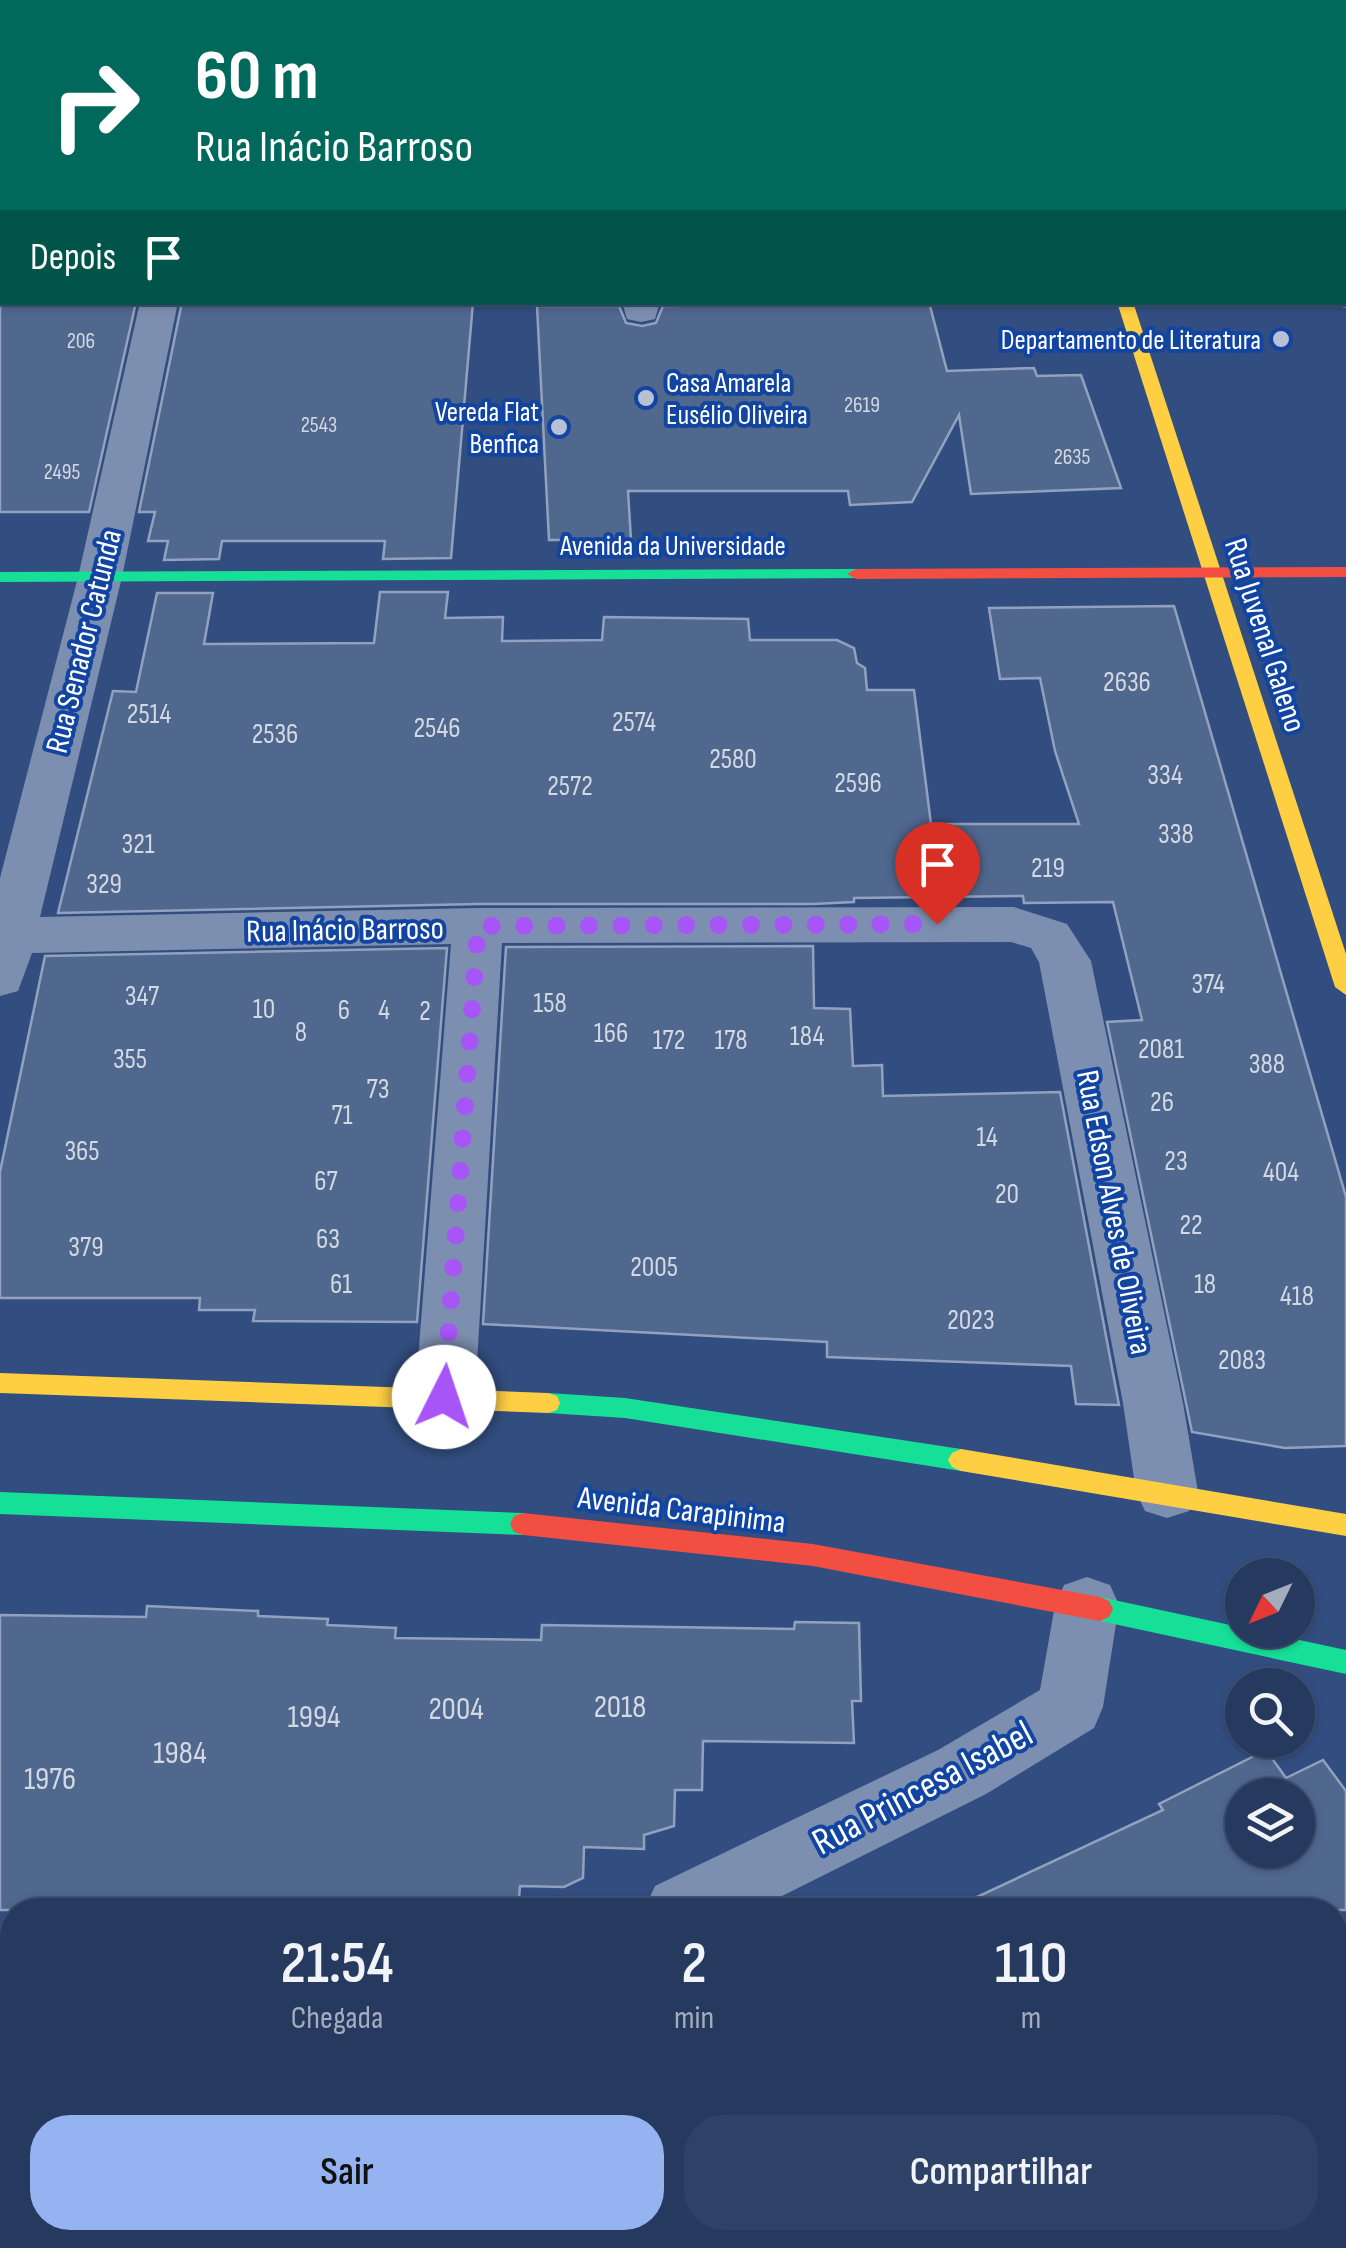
<!DOCTYPE html>
<html lang="pt">
<meta charset="utf-8">
<style>
body{margin:0;font-family:"Sofia Sans Condensed",sans-serif;background:#2e4166;color:#f1f3f6;height:100vh;display:flex;flex-direction:column;font-size:38px;white-space:nowrap}
*{box-sizing:border-box;margin:0}
p{font-size:32px;color:#a4adbd}
.icon{flex:none;width:55px;height:55px;fill:none;stroke:currentColor;stroke-width:2;stroke-linecap:round;stroke-linejoin:round}
.map{position:relative;flex:1;overflow:hidden}
.sheet{position:absolute;left:0px;top:1898px;width:1348px;height:352px;display:flex;flex-direction:column;background:#263a60;border-radius:40px 40px 0 0;box-shadow:0 2px 8px #0004,0 0 0 2px #425475}
.sheet>*{flex:none}
.banner{position:absolute;left:0px;top:0px;width:1348px;height:305px;box-shadow:0 2px 8px #0004,0 0 0 2px #425475;background:#00695c;color:#fff;overflow:hidden}
.needle{width:65px;rotate:227deg}
.controls{position:absolute;left:1225px;top:1558px;display:grid;gap:20px}
.controls a{display:grid;place-items:center;width:90px;height:90px;border-radius:50%;background:#263a60;box-shadow:0 2px 8px #0004,0 0 0 2px #425475;font-size:50px}
.pin{position:absolute;display:grid;place-items:center;width:85px;height:85px;color:#fff;margin:-102px -42px;border-radius:50% 50% 50% 0;rotate:-45deg;box-shadow:0 0 10px #0007}
.pin .icon{rotate:45deg}
.me{position:absolute;width:110px;margin:-55px;rotate:4deg;stroke-linejoin:round;filter:drop-shadow(0 0 8px #0008)}
.turn{display:flex;align-items:center;gap:35px;height:210px;padding:0 30px;font-size:45px}
.turn .icon{width:130px;height:130px;stroke-width:2.5}
.turn b{display:block;font-size:70px;line-height:85px}
.then{display:flex;align-items:center;height:95px;padding:0 30px;background:#0003;gap:20px;font-size:38px}
.eta{display:flex;justify-content:space-evenly;align-items:center;height:170px;text-align:center}
.eta b{font-size:60px;font-weight:600;line-height:70px}
.cta{display:flex;gap:20px;margin-top:auto;padding:20px 30px}
.cta a{flex:1;height:115px;border-radius:40px;background:#95b2f1;color:#111;font-size:40px;font-weight:600;line-height:115px;text-align:center}
.cta a+a{background:#2e4166;color:#f1f3f6}
.map>svg:first-child{display:block}
</style>
<div class="map">
<svg width="1346" height="2248" viewBox="0 0 1346 2248">
<rect width="100%" height="100%" fill="#324e80"/>
<!-- building -->
<g fill="#50678e" stroke="#92a2be" stroke-width="2.5" fill-rule="evenodd">
<path d="M 0,302 L 136,302 L 89,512 L 0,512 Z"/>
<path d="M 182,302 L 473,302 L 451,558 L 383,559 L 385,541 L 222,541 L 219,559 L 164,560 L 168,541 L 148,541 L 155,512 L 139,512 Z"/>
<path d="M 676,302 L 929,302 L 947,371 L 1034,368 L 1037,376 L 1081,375 L 1121,488 L 971,494 L 959,415 L 912,502 L 850,505 L 848,491 L 628,491 L 631,540 L 549,540 L 537,306 L 619,306 L 626,323 L 642,326 L 656,323 L 663,306 L 677,306 Z"/>
<path d="M 380,592 L 448,592 L 445,618 L 503,617 L 502,641 L 602,640 L 604,617 L 748,619 L 750,640 L 837,640 L 854,648 L 857,663 L 865,668 L 867,690 L 914,690 L 931,824 L 1079,824 L 1055,751 L 1040,678 L 1000,679 L 989,608 L 1174,606 L 1346,1197 L 1346,1446 L 1285,1448 L 1192,1432 L 1107,1022 L 1142,1020 L 1113,902 L 1024,903 L 1023,896 L 854,898 L 854,902 L 813,904 L 478,904 L 58,913 L 113,691 L 136,692 L 157,593 L 213,593 L 204,644 L 374,643 Z"/>
<path d="M 813,946 L 814,1008 L 850,1009 L 853,1066 L 882,1065 L 883,1096 L 1060,1092 L 1119,1405 L 1076,1404 L 1071,1366 L 827,1357 L 827,1342 L 483,1324 L 506,947 Z"/>
<path d="M 447,948 L 417,1322 L 253,1321 L 255,1310 L 199,1310 L 200,1298 L 0,1298 L 0,1172 L 45,956 Z"/>
<path d="M 147,1606 L 258,1611 L 258,1616 L 328,1619 L 327,1625 L 396,1628 L 395,1638 L 541,1640 L 542,1625 L 794,1629 L 795,1622 L 859,1623 L 861,1701 L 852,1701 L 854,1743 L 703,1741 L 702,1790 L 675,1790 L 674,1826 L 644,1835 L 644,1849 L 584,1847 L 583,1878 L 564,1887 L 520,1886 L 518,1910 L 0,1910 L 0,1615 L 146,1617 Z"/>
<path d="M 1266,1750 L 1286,1778 L 1323,1760 L 1346,1791 L 1346,1910 L 949,1910 L 1163,1810 L 1159,1804 ZM 1242,1795 L 1298,1795 L 1298,1850 L 1242,1850 Z"/>
</g>
<g fill="none" stroke-linecap="round" stroke-linejoin="round">
<!-- lane -->
<g fill="#7d8fb0" fill-rule="evenodd">
<rect x="1345" y="259" width="1" height="14"/>
<path d="M 1346,294 L 1346,308 L 1336,306 L 1334,302 L 1345,302 Z"/>
</g>
<!-- street -->
<g fill="#7d8fb0" fill-rule="evenodd">
<rect x="104" y="0" width="32" height="2"/>
<rect x="227" y="0" width="32" height="2"/>
<path d="M 760,0 L 792,0 L 793,2 L 761,2 Z"/>
<rect x="0" y="31" width="2" height="20"/>
<rect x="0" y="121" width="2" height="20"/>
<path d="M 140,302 L 178,302 L 122,577 L 40,917 L 478,908 L 1014,907 L 1067,924 L 1091,961 L 1183,1403 L 1198,1492 L 1189,1511 L 1167,1518 L 1145,1511 L 1136,1492 L 1123,1403 L 1039,962 L 1031,948 L 1011,942 L 502,943 L 475,1397 L 466,1415 L 445,1422 L 424,1415 L 415,1397 L 451,944 L 32,953 L 18,991 L 0,996 L 0,878 L 78,577 Z"/>
<path d="M 622,302 L 660,302 L 655,319 L 641,322 L 627,319 Z"/>
<path d="M 1087,1577 L 1110,1585 L 1119,1605 L 1103,1707 L 1094,1728 L 986,1794 L 754,1910 L 644,1910 L 655,1886 L 938,1750 L 1040,1690 L 1055,1605 L 1064,1585 Z"/>
<path d="M 12,2197 L 12,2238 L 50,2238 L 46,2248 L 0,2248 L 0,2202 Z"/>
</g>
<!-- fast -->
<g fill="#16e098" fill-rule="evenodd">
<path d="M 856,569 L 862,570 L 862,578 L 0,582 L 0,572 Z"/>
<path d="M 548,1393 L 625,1398 L 961,1449 L 970,1453 L 974,1460 L 970,1467 L 961,1471 L 625,1418 L 548,1413 L 539,1410 L 536,1403 L 539,1396 Z"/>
<path d="M 0,1492 L 523,1513 L 532,1516 L 536,1524 L 532,1532 L 523,1535 L 0,1514 Z"/>
<path d="M 1100,1597 L 1346,1650 L 1346,1674 L 1100,1621 L 1091,1617 L 1087,1609 L 1091,1601 Z"/>
</g>
<!-- slow -->
<g fill="#ffcf43" fill-rule="evenodd">
<path d="M 1014,0 L 1028,0 L 1029,2 L 1016,2 Z"/>
<path d="M 1117,302 L 1133,302 L 1346,954 L 1346,995 L 1335,987 Z"/>
<path d="M 0,1373 L 548,1393 L 557,1396 L 560,1403 L 557,1410 L 548,1413 L 0,1393 Z"/>
<path d="M 961,1449 L 1346,1514 L 1346,1536 L 961,1471 L 952,1467 L 948,1460 L 952,1453 Z"/>
</g>
<!-- jam -->
<g fill="#f24e42" fill-rule="evenodd">
<path d="M 1346,567 L 1346,577 L 856,579 L 847,574 L 856,569 Z"/>
<path d="M 523,1513 L 813,1544 L 1100,1597 L 1109,1601 L 1113,1609 L 1109,1617 L 1100,1621 L 813,1566 L 523,1535 L 514,1532 L 510,1524 L 514,1516 Z"/>
</g>
</g>
<g fill="none" stroke-linecap="round" stroke-linejoin="round">
<!-- route -->
<path stroke="#a855f7" stroke-width="18" stroke-dasharray="0 32.4" d="M 444,1397 L 478,926 L 937,924"/>
</g>
<!-- markers -->
<g fill="#b7c1d3" stroke="#1145a1" stroke-width="4">
<circle cx="1281" cy="339" r="10"/>
<circle cx="646" cy="398" r="10"/>
<circle cx="559" cy="427" r="10"/>
</g>
<g text-anchor="middle" stroke-width="8" stroke-linejoin="round" paint-order="stroke">
<!-- far-number labels -->
<g font-size="22" fill="#d3d9e3">
<text x="81" y="348">206</text>
<text x="862" y="412">2619</text>
<text x="319" y="432">2543</text>
<text x="1072" y="464">2635</text>
<text x="62" y="479">2495</text>
</g>
<!-- far-poi labels -->
<g font-size="28" fill="#fff" stroke="#1145a1" text-anchor="end">
<text x="1261" y="349">Departamento de Literatura</text>
<text x="666" y="392" text-anchor="start">Casa Amarela<tspan x="666" dy="32">Eusélio Oliveira</tspan></text>
<text x="539" y="421">Vereda Flat<tspan x="539" dy="32">Benfica</tspan></text>
</g>
<!-- far-street labels -->
<g font-size="28" fill="#fff" stroke="#1145a1">
<text x="673" y="555">Avenida da Universidade</text>
</g>
<!-- number labels -->
<g font-size="28" fill="#d3d9e3">
<text x="1127" y="691">2636</text>
<text x="149" y="723">2514</text>
<text x="634" y="731">2574</text>
<text x="437" y="737">2546</text>
<text x="275" y="743">2536</text>
<text x="733" y="768">2580</text>
<text x="1165" y="784">334</text>
<text x="858" y="792">2596</text>
<text x="570" y="795">2572</text>
<text x="1176" y="843">338</text>
<text x="138" y="853">321</text>
<text x="1048" y="877">219</text>
<text x="104" y="893">329</text>
<text x="1208" y="993">374</text>
<text x="142" y="1005">347</text>
<text x="550" y="1012">158</text>
<text x="264" y="1018">10</text>
<text x="344" y="1019">6</text>
<text x="384" y="1019">4</text>
<text x="425" y="1020">2</text>
<text x="301" y="1041">8</text>
<text x="611" y="1042">166</text>
<text x="807" y="1045">184</text>
<text x="669" y="1049">172</text>
<text x="731" y="1049">178</text>
<text x="1161" y="1058">2081</text>
<text x="130" y="1068">355</text>
<text x="1267" y="1073">388</text>
<text x="378" y="1098">73</text>
<text x="1162" y="1111">26</text>
<text x="342" y="1124">71</text>
<text x="987" y="1146">14</text>
<text x="82" y="1160">365</text>
<text x="1176" y="1170">23</text>
<text x="1281" y="1181">404</text>
<text x="326" y="1190">67</text>
<text x="1007" y="1203">20</text>
<text x="1191" y="1234">22</text>
<text x="328" y="1248">63</text>
<text x="86" y="1256">379</text>
<text x="654" y="1276">2005</text>
<text x="341" y="1293">61</text>
<text x="1205" y="1293">18</text>
<text x="1297" y="1305">418</text>
<text x="971" y="1329">2023</text>
<text x="1242" y="1369">2083</text>
</g>
<!-- street labels -->
<g font-size="32" fill="#fff" stroke="#1145a1">
<text transform="translate(1266 635) rotate(72)" y="11">Rua Juvenal Galeno</text>
<text transform="translate(83 641) rotate(-76)" y="11">Rua Senador Catunda</text>
<text transform="translate(345 929) rotate(-1)" y="11">Rua Inácio Barroso</text>
<text transform="translate(1115 1212) rotate(79)" y="11">Rua Edson Alves de Oliveira</text>
<text transform="translate(682 1509) rotate(7)" y="11">Avenida Carapinima</text>
</g>
<!-- near-number labels -->
<g font-size="32" fill="#d3d9e3">
<text x="620" y="1717">2018</text>
<text x="456" y="1719">2004</text>
<text x="314" y="1727">1994</text>
<text x="180" y="1763">1984</text>
<text x="50" y="1789">1976</text>
</g>
<!-- near-street labels -->
<g font-size="38" fill="#fff" stroke="#1145a1">
<text transform="translate(922 1787) rotate(-28)" y="13">Rua Princesa Isabel</text>
</g>
</g>
</svg>
<div class="controls">
<a><svg class="needle" viewBox="-14 -14 28 28"><path d="M0-13l5 13h-10z" fill="#e53935"/><path d="M0 13l5-13h-10z" fill="#a4adbd"/></svg></a>
<a><svg class="icon" aria-label="search" viewBox="0 0 24 24"><circle cx="10" cy="10" r="6"/><path d="M15 15l6 6"/></svg></a>
<a><svg class="icon" aria-label="layers" viewBox="0 0 24 24"><path d="M12 4l9 5-9 5-9-5zM3 14l9 5 9-5"/></svg></a>
</div>
<div class="pin" style="left:937px;top:924px;background:#d93025"><svg class="icon" aria-label="arrive" viewBox="0 0 24 24"><path d="M6 21V4h12l-3 4 3 4H6"/></svg></div>
<svg class="me" style="left:444px;top:1397px" viewBox="-20 -20 40 40"><circle r="19" fill="#fff"/><path d="M0-13L10 11 0 6-10 11z" fill="#a855f7"/></svg>
<div class="banner">
<div class="turn"><svg class="icon" aria-label="right" viewBox="0 0 24 24"><path d="M7 20v-9h11M14 6l5 5-5 5"/></svg><div><b>60 m</b>Rua Inácio Barroso</div></div>
<div class="then">Depois<svg class="icon" aria-label="arrive" viewBox="0 0 24 24"><path d="M6 21V4h12l-3 4 3 4H6"/></svg></div>
</div>
<section class="sheet">
<div class="eta">
<div><b>21:54</b><p>Chegada</p></div>
<div><b>2</b><p>min</p></div>
<div><b>110</b><p>m</p></div>
</div>
<div class="cta"><a>Sair</a><a>Compartilhar</a></div>
</section>
</div>
